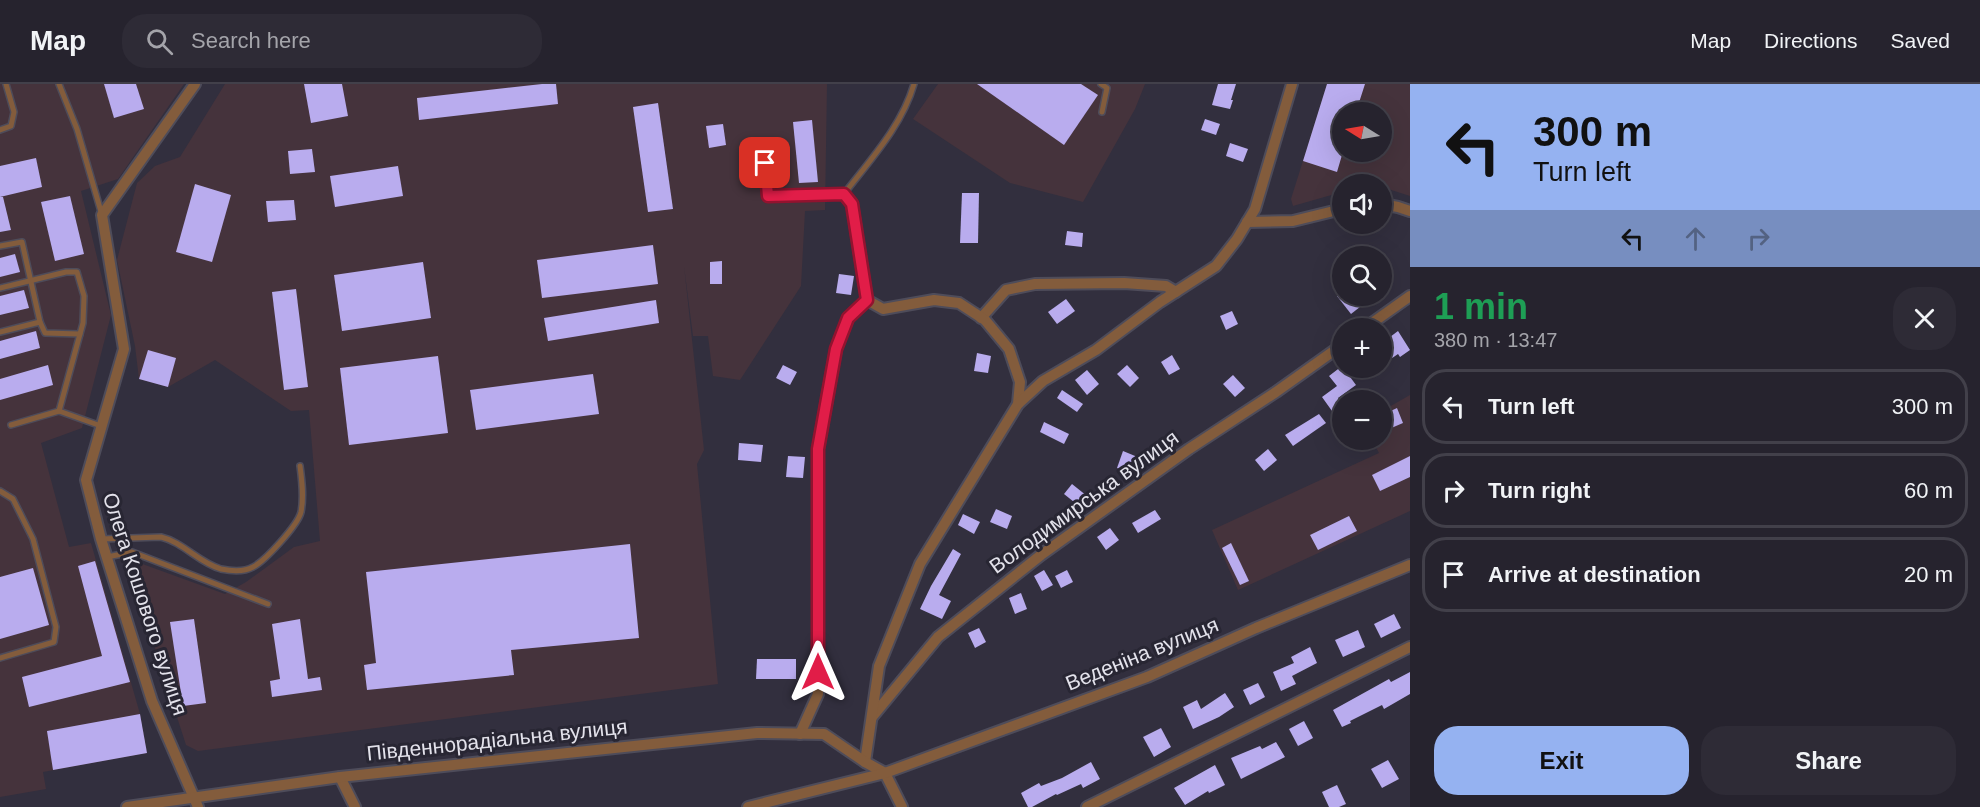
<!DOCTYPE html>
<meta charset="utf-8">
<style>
body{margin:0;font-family:Arial,sans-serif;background:#2e2b36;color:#f1f3f6;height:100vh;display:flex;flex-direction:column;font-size:22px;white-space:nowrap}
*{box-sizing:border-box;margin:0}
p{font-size:20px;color:#a4a4aa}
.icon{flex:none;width:33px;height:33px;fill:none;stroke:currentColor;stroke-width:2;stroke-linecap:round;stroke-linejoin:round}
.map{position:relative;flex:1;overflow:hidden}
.details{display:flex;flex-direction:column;background:#26232e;width:570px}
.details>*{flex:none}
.banner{background:#95b2f1;color:#111;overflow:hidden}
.needle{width:39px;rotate:281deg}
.controls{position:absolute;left:1332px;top:18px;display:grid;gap:12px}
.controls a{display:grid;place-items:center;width:60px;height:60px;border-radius:50%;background:#26232e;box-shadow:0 6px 24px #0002,0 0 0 2px #42404a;font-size:30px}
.pin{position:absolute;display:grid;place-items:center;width:51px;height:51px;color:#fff;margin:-26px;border-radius:12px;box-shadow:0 3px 9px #0006}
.me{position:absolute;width:66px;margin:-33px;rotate:0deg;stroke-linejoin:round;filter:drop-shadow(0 0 4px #0008)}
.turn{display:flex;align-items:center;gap:21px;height:126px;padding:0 24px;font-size:27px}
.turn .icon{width:78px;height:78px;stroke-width:2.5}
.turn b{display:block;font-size:42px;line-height:51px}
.lanes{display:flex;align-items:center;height:57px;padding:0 24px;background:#0003;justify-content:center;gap:30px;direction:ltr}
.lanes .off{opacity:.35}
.round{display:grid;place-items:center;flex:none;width:63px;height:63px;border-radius:24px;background:#2e2b36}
.headline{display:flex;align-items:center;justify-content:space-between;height:102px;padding:0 24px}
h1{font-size:36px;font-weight:700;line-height:45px;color:#1e9e55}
.cta{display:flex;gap:12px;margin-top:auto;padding:12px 24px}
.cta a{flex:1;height:69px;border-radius:24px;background:#95b2f1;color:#111;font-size:24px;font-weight:700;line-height:69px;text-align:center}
.cta a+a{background:#2e2b36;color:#f1f3f6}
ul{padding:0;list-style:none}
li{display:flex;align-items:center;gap:18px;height:75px;margin:0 12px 9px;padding:0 12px;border:3px solid #42404a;border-radius:24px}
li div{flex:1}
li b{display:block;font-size:22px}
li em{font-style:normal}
header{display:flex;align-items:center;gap:36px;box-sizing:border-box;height:84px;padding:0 30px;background:#26232e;border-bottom:2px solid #42404a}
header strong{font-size:28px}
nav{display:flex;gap:33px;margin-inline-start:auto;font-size:21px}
.search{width:420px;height:54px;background:#2e2b36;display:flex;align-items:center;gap:15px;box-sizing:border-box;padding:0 21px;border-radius:24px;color:#a4a4aa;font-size:22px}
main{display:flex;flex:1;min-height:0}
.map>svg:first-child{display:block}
</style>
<header>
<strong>Map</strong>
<div class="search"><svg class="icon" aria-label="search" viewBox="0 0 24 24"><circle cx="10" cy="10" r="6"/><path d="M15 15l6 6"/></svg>Search here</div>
<nav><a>Map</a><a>Directions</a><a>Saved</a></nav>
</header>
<main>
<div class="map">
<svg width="1410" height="723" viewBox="0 0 1410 723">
<rect width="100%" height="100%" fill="#322f3e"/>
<!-- industrial -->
<g fill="#45333c" fill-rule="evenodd">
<path d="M 0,0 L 184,0 L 118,95 L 81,107 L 111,231 L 82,344 L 41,359 L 69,463 L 91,459 L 140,630 L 147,669 L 43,688 L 46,705 L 0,713 Z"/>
<path d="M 225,0 L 827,0 L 825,126 L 805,127 L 801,202 L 740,296 L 713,292 L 708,252 L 693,252 L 684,182 L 704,366 L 697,380 L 718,600 L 198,667 L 186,661 L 126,474 L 225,510 L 246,498 L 294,463 L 320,457 L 309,326 L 291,327 L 215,276 L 168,303 L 139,295 L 135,262 L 117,176 L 137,99 L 155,82 L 180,73 Z"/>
<path d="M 938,0 L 1145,0 L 1135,25 L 1083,118 L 1010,99 L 913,35 Z"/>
<path d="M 1327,0 L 1410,0 L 1410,112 L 1382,103 L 1382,100 L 1342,100 L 1342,108 L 1293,122 L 1291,115 ZM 1342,28 L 1382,28 L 1382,68 L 1342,68 Z"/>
<path d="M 1410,311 L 1410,427 L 1238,506 L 1212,446 L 1379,369 L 1372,356 L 1382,356 L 1382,327 Z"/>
</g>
<!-- building -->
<g fill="#b9acee">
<path d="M 104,0 L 136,0 L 144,25 L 114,34 Z"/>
<path d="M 304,0 L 342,0 L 348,32 L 311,39 Z"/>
<path d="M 542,0 L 556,0 L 558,20 L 419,36 L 417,14 Z"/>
<path d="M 977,0 L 1081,0 L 1098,11 L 1064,61 Z"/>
<path d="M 1218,0 L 1236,0 L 1231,16 L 1233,16 L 1230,25 L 1212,21 Z"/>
<path d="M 1327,0 L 1365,0 L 1356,28 L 1342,28 L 1342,71 L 1337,88 L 1303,77 Z"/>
<path d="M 658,19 L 673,125 L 648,128 L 633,23 Z"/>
<path d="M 1205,35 L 1220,40 L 1216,51 L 1201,46 Z"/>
<path d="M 812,36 L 818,98 L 799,99 L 793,38 Z"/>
<path d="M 723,40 L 726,61 L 709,64 L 706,42 Z"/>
<path d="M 1230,59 L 1248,65 L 1243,78 L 1226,72 Z"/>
<path d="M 312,65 L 315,88 L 290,90 L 288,67 Z"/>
<path d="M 36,74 L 42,103 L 0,113 L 0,82 Z"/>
<path d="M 398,82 L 403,112 L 335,123 L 330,92 Z"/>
<path d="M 195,100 L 231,111 L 212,178 L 176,168 Z"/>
<path d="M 962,109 L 979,109 L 978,159 L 960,159 Z"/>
<path d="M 70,112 L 84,170 L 55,177 L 41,118 Z"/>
<path d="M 0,113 L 3,113 L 11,146 L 0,148 Z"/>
<path d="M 294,116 L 296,136 L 268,138 L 266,117 Z"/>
<path d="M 1067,147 L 1083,149 L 1082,163 L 1065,161 Z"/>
<path d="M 653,161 L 658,200 L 542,214 L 537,176 Z"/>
<path d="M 15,170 L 20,188 L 0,193 L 0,174 Z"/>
<path d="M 722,177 L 722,200 L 710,200 L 710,178 Z"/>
<path d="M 423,178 L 431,234 L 342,247 L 334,191 Z"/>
<path d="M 839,190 L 854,192 L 851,211 L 836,209 Z"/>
<path d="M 296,205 L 308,303 L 284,306 L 272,208 Z"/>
<path d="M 24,206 L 29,224 L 0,231 L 0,212 Z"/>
<path d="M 1337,212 L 1359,212 L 1365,219 L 1351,230 Z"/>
<path d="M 1066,215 L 1075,227 L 1057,240 L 1048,228 Z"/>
<path d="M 656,216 L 659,239 L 548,257 L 544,234 Z"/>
<path d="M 1232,227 L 1238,240 L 1226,246 L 1220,232 Z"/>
<path d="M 36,247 L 40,264 L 0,275 L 0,257 Z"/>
<path d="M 1398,247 L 1410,266 L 1400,273 L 1398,270 L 1382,281 L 1382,259 Z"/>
<path d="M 148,266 L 176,274 L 168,303 L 139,295 Z"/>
<path d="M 977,269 L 991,272 L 988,289 L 974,287 Z"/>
<path d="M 1172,271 L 1180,285 L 1169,291 L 1161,278 Z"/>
<path d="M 438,272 L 448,349 L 349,361 L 340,284 Z"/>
<path d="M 48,281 L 53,301 L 0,316 L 0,295 Z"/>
<path d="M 783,281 L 797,288 L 790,301 L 776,294 Z"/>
<path d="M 1127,281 L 1139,294 L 1130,303 L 1117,290 Z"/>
<path d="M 1342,282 L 1356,301 L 1338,314 L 1342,320 L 1332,327 L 1322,313 L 1337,302 L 1329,292 Z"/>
<path d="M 1087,286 L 1099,300 L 1087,311 L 1075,296 Z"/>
<path d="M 593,290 L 599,330 L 476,346 L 470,306 Z"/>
<path d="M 1233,291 L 1245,304 L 1235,313 L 1223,300 Z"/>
<path d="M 1062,306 L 1083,320 L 1077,328 L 1057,314 Z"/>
<path d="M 1397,324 L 1403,339 L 1382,348 L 1382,331 Z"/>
<path d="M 1319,330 L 1326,339 L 1293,362 L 1285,351 Z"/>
<path d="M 1044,338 L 1069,350 L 1064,360 L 1040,348 Z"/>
<path d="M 739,359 L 763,361 L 761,378 L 738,376 Z"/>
<path d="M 1268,365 L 1277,376 L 1264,387 L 1255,376 Z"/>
<path d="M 1123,367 L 1140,374 L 1134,391 L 1117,384 Z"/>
<path d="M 788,372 L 805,373 L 803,394 L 786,393 Z"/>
<path d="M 1410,372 L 1410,393 L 1380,407 L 1372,391 Z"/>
<path d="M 1072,400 L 1087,412 L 1079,422 L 1064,410 Z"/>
<path d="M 996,425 L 1012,432 L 1007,445 L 990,438 Z"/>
<path d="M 1155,426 L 1161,435 L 1138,449 L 1132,439 Z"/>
<path d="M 963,430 L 980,438 L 974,450 L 958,441 Z"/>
<path d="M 1349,432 L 1357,447 L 1318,466 L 1310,451 Z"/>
<path d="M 1110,444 L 1119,456 L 1106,466 L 1097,453 Z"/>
<path d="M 1231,459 L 1249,497 L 1240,501 L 1222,464 Z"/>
<path d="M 630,460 L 639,554 L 511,566 L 514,591 L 367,606 L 364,581 L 376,579 L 366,488 Z"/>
<path d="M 953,465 L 961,470 L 939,511 L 951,517 L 942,535 L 920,525 L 931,502 Z"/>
<path d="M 95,477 L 130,598 L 29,623 L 22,593 L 102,572 L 78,482 Z"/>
<path d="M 33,484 L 49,541 L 0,555 L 0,493 Z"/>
<path d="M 1044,486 L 1053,501 L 1042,507 L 1034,492 Z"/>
<path d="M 1067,486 L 1073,498 L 1061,504 L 1055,492 Z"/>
<path d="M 1021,509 L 1027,525 L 1015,530 L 1009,514 Z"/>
<path d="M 1394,530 L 1401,544 L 1381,554 L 1374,540 Z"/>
<path d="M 194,535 L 206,619 L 183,622 L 170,538 Z"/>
<path d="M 300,535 L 308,595 L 320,593 L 322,606 L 272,613 L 270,597 L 280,595 L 272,540 Z"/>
<path d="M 979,544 L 986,558 L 975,564 L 968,549 Z"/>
<path d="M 1358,546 L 1365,563 L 1343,573 L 1335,556 Z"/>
<path d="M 1310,563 L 1317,579 L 1292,592 L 1296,600 L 1281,607 L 1273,588 L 1294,579 L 1291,573 Z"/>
<path d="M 757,575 L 796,575 L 796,595 L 756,595 Z"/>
<path d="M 1410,588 L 1410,610 L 1384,625 L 1382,621 L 1350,637 L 1351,639 L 1342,643 L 1333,626 L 1389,595 L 1391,598 Z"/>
<path d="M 1258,599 L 1265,613 L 1250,621 L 1243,606 Z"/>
<path d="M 1225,609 L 1234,623 L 1219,633 L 1193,645 L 1183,623 L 1197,616 L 1201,625 Z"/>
<path d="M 140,630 L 147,669 L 53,686 L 47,647 Z"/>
<path d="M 1304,637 L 1313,654 L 1298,662 L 1289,645 Z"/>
<path d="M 1161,644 L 1171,663 L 1154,673 L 1143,653 Z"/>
<path d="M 1276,658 L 1285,673 L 1241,695 L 1231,674 L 1260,662 L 1262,665 Z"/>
<path d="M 1388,676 L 1399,695 L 1382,704 L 1371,685 Z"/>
<path d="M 1091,678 L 1100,695 L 1083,704 L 1081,700 L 1057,711 L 1056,710 L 1032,723 L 1028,723 L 1021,709 L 1039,699 L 1041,702 L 1062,694 Z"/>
<path d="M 1215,681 L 1225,701 L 1209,709 L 1208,707 L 1185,721 L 1174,704 Z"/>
<path d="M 1337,701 L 1346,720 L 1339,723 L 1329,723 L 1322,708 Z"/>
</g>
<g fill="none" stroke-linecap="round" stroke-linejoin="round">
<defs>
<g id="service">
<path d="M 59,0 L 77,45 L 102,131"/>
<path d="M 1101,0 L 1107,4 L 1102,28"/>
<path d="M 0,46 L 11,42 L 14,28 L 6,0"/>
<path d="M 763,62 L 768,112 L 844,110 C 870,76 902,42 914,0"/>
<path d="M 0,162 L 22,158 L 40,238 L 45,249 L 80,250"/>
<path d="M 0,204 L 66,188 L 77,188 L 84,212 L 83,239 L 59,327"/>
<path d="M 0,248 L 40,238"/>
<path d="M 11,341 L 59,327 L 101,342"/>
<path d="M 0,407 L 13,415 L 33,455 L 56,543 L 54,558 L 0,574"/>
<path d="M 101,455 L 161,453 C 183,458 199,479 221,485 C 231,487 244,488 253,483 C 265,477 298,441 301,428 C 304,413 302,397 300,382"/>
<path d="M 107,473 L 132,468 L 268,520"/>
</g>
<g id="minor">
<path d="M 195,0 L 102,131 L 124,265 L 86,396 L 101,455 L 152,617 L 198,723"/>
<path d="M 844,110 L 852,120 L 867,216"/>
<path d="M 1382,120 L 1398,123 L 1410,127"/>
<path d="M 1247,138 L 1293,137 L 1342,125"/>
<path d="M 981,234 L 1006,206 L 1035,200 L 1124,199 L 1166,202 L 1176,208"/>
<path d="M 1365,244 L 1410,212"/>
<path d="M 872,633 L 938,553 L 1041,471 L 1189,365 L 1276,308 L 1342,261"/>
<path d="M 800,650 L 818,610 L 818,365 L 836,265 L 848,234 L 867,216 L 883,225 L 934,216 L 959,219 L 985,236 L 1009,265 L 1020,298 L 1018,320"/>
<path d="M 865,678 L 879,582 L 920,480 L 1018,320 L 1043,297 L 1096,266 L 1160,218 L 1216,182 L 1237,155 L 1255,125 L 1292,0"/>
<path d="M 340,693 L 355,723"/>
<path d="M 127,723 L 340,693 L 757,649 L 824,650 L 865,678 L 885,689 L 902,723"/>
<path d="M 748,723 L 885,689 L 1147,593 L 1256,544 L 1410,481"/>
<path d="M 1087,723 L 1410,563"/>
</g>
</defs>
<!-- service casing -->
<use href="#service" stroke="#4e4c5a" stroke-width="8"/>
<!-- minor casing -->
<use href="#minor" stroke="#4e4c5a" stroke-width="14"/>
<!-- service -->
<use href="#service" stroke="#835c3c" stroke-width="5"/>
<!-- minor -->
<use href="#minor" stroke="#835c3c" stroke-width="10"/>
</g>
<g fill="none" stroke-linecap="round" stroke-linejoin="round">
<defs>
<path id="route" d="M 765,79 L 768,112 L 844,110 L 852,120 L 867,216 L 848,234 L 836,265 L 818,365 L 818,588"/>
</defs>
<!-- route casing -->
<use href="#route" stroke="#92132f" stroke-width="15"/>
<!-- route -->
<use href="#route" stroke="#e11d48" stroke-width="10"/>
</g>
<g text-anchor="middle" stroke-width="6" stroke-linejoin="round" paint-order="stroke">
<!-- street labels -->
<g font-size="21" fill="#e3e2eb" stroke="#282633">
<text transform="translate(1084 418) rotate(-36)" y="7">Володимирська вулиця</text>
<text transform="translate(145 520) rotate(72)" y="7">Олега Кошового вулиця</text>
<text transform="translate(1142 570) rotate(-22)" y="7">Веденіна вулиця</text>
<text transform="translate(497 656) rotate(-6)" y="7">Південнорадіальна вулиця</text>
</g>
</g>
</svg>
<div class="controls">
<a><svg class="needle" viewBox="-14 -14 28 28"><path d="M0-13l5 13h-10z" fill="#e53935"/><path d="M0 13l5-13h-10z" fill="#a4a4aa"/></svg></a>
<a><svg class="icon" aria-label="sound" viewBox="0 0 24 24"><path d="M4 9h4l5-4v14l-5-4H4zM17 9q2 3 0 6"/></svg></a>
<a><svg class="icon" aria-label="search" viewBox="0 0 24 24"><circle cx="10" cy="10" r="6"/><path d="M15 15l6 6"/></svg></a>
<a>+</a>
<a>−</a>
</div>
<div class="pin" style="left:765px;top:79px;background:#d93025"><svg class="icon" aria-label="arrive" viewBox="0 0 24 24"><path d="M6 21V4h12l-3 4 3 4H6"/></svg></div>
<svg class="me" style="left:818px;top:588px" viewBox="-20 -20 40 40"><path d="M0-17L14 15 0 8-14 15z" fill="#e11d48" stroke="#fff" stroke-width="4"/></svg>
</div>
<section class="details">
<div class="banner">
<div class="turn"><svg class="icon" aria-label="left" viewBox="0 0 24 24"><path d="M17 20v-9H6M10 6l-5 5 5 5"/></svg><div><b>300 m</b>Turn left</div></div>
<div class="lanes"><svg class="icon" aria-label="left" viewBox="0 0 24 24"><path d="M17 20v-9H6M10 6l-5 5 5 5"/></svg><svg class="icon off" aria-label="ahead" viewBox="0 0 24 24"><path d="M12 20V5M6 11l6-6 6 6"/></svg><svg class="icon off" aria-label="right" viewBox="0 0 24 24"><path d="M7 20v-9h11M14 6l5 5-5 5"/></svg></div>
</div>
<div class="headline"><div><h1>1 min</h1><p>380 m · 13:47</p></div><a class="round"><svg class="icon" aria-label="close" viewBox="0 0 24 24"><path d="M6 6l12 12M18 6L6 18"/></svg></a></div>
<ul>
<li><svg class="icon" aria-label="left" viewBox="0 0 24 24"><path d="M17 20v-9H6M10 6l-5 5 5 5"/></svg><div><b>Turn left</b></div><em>300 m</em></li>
<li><svg class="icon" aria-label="right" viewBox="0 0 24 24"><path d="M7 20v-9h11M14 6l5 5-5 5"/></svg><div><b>Turn right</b></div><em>60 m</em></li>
<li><svg class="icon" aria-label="arrive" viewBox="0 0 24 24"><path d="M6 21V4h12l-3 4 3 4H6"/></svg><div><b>Arrive at destination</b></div><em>20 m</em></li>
</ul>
<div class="cta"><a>Exit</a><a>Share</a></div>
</section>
</main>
